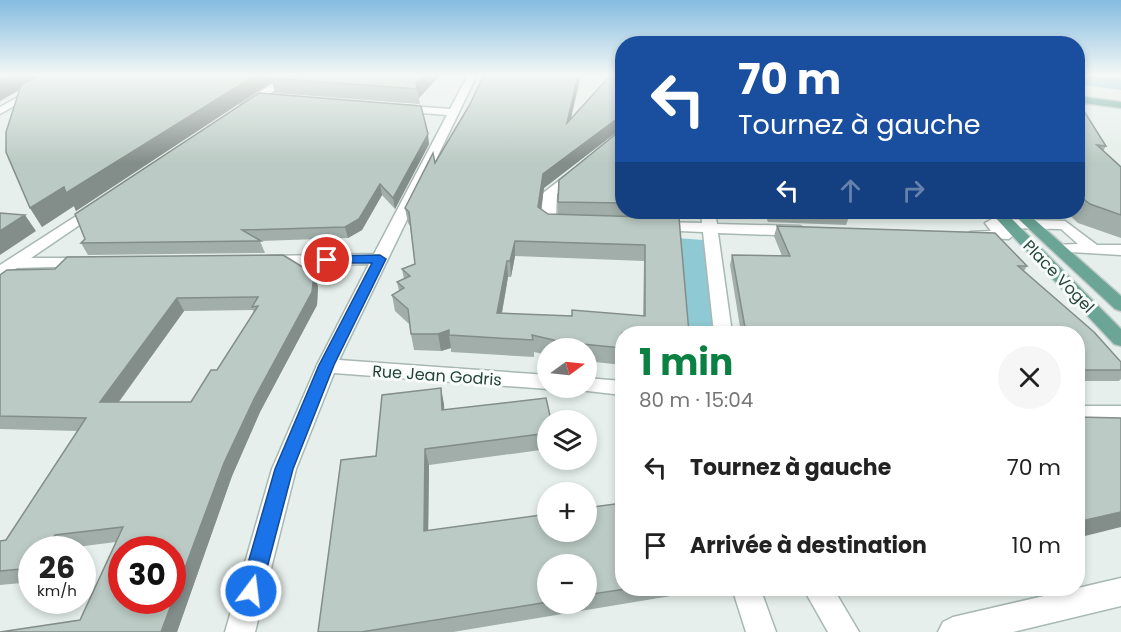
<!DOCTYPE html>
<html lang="fr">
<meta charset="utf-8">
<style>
body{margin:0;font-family:Poppins,sans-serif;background:#f6f6f6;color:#222;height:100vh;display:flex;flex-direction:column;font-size:22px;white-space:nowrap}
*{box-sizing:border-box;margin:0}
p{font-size:20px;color:#767676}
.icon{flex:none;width:33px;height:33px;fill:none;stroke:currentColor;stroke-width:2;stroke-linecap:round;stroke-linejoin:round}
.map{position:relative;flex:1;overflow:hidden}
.panel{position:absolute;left:615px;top:326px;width:470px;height:270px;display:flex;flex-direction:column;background:#fff;border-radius:24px;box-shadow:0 3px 9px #0003}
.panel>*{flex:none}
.hud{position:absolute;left:615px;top:36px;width:470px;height:183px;border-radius:24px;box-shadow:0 3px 9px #0003;background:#1a4fa0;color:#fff;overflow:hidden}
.needle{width:39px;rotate:75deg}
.tools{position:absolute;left:537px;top:338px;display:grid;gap:12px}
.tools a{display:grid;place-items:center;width:60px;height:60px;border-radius:50%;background:#fff;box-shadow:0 3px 9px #0003;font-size:30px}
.speed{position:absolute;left:18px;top:536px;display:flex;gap:12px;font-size:30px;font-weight:700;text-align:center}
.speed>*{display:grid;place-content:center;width:78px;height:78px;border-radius:50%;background:#fff;box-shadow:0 3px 9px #0003;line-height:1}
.speed small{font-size:15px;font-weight:400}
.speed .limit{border:9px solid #d22;background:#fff;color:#111}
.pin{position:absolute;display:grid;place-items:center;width:51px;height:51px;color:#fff;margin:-26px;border:3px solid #fff;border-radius:50%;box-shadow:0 2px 6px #0007}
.me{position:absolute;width:66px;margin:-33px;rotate:15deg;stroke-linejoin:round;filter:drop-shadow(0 0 4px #0008)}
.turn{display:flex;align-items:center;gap:21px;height:126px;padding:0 24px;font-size:27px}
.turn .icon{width:78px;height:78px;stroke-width:2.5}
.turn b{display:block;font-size:42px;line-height:51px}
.lanes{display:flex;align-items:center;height:57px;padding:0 24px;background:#0003;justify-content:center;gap:30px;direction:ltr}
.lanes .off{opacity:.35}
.round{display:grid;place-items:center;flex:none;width:63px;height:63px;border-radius:32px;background:#f6f6f6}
.overview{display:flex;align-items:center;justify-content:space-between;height:102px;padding:0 24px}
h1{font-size:36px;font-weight:700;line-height:45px;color:#0b8043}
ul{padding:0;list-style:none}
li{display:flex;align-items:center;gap:18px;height:78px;padding:0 24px}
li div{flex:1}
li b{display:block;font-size:22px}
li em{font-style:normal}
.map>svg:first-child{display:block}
</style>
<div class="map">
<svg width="1121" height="632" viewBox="0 0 1121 632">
<rect width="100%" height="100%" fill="#e6efeb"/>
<!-- water -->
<g fill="#8ec9d4">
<path d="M 1077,75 L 1121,78 L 1121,90 L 1077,84 Z"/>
<path d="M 677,238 L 703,240 L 714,333 L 685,333 Z"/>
</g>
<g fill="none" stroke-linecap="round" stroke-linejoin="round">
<defs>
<g id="minor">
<path d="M 58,75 L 69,75 L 0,114 L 0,107 Z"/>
<path d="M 286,75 L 297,75 L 249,108 L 241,108 L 241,104 Z"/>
<path d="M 468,75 L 477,75 L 339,360 L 548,375 L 548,387 L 555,387 L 548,389 L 334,373 L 296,469 L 255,632 L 225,632 L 272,469 L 317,365 L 369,264 L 268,266 L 260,261 L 268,256 L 374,254 L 447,115 L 397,111 L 392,108 L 397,105 L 450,109 Z"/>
<path d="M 577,167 L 583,171 L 582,174 L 557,194 L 556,219 L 568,220 L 570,223 L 563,227 L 543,226 L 541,223 L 543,193 Z"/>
<path d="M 98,202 L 105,206 L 103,209 L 31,258 L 84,258 L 92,263 L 90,266 L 17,268 L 0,277 L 0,265 Z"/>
<path d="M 701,212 L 715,212 L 717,224 L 800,226 L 808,231 L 800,236 L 718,233 L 732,333 L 714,333 L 703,232 L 657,230 L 650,226 L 657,222 L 702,223 Z"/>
<path d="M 992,219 L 1065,221 L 1097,245 L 1121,245 L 1121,255 L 1054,251 L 1052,248 L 1054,245 L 1078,244 L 1061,229 L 1005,228 L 1012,236 L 1009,239 L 970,238 L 967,235 L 970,232 L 991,231 L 985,223 Z"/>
<path d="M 586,378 L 622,381 L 622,395 L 579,390 L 577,387 L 586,387 Z"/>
<rect x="1077" y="406" width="44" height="16"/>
<path d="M 1121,578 L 1121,606 L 1013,632 L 938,632 L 943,622 L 953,617 Z"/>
<path d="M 732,588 L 760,588 L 776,632 L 746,632 Z"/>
<path d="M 803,588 L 833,588 L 859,632 L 828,632 Z"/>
</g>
<g id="major">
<path d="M 1077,96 L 1121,102 L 1121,108 L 1077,102 Z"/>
<path d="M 990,212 L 1005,212 L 1121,329 L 1121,346 L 1114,344 Z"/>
<path d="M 1011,212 L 1026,212 L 1121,296 L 1121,311 L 1115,309 Z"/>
</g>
</defs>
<!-- minor casing -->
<use href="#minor" stroke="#a8b8b2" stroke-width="3"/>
<!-- major casing -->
<use href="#major" stroke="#c2cac8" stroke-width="3"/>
<!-- minor -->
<use href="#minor" fill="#fff" fill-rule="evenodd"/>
<!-- major -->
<use href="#major" fill="#6aa596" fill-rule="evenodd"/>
</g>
<!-- wall -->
<g fill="#a1aea9" fill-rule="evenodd">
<path d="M 0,75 L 440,75 L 419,98 L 420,104 L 275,93 L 272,82 L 76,211 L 74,206 L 42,227 L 30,208 L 19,90 Z"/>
<path d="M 622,75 L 622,212 L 677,212 L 676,218 L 689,333 L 622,333 L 622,365 L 586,361 L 586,348 L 548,348 L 548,355 L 534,352 L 534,357 L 451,352 L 451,348 L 441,351 L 414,350 L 409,324 L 395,311 L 392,295 L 399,291 L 397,282 L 404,279 L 402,269 L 415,264 L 410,226 L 408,223 L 405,208 L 435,163 L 571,119 ZM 622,128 L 622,129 L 558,202 L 558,214 L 548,214 L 541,209 L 544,188 ZM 515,256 L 644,261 L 643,316 L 572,316 L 502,313 L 508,277 L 511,277 Z"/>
<path d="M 1077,100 L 1106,146 L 1103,151 L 1121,167 L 1121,238 L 1078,223 L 1066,212 L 1077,212 Z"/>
<path d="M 429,144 L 395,209 L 382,195 L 362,230 L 348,238 L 260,241 L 265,253 L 88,255 L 81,243 Z"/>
<path d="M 764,212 L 848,212 L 850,214 L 846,225 L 768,222 Z"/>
<path d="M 777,226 L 1027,266 L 1024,271 L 1121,362 L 1121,379 L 1119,381 L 1077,381 L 1077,333 L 741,333 L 730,265 L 732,255 L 782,256 L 774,236 Z"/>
<path d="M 314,274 L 318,287 L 317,305 L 260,412 L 232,476 L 177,632 L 0,632 L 80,620 L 116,542 L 68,548 L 67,549 L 32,549 L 32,582 L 0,585 L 0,541 L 6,540 L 78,431 L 0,429 L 0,275 ZM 253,310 L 254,313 L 217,370 L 191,402 L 119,402 L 184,311 Z"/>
<path d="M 441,388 L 444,410 L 546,398 L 551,420 L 548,420 L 548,449 L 429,465 L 428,531 L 548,514 L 548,531 L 586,531 L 586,508 L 622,503 L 622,588 L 708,588 L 707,590 L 453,632 L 318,632 L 341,460 L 376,456 L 382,395 ZM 548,564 L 586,564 L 586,603 L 548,603 Z"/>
</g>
<!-- shaded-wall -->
<g fill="#838d89">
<path d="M 13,75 L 54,75 L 32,83 L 0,101 L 0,81 Z"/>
<path d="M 256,75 L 283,75 L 271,78 L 272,82 L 76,211 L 74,206 L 42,227 L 30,208 L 64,187 Z"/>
<path d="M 425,75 L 440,75 L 419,98 L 416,83 Z"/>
<path d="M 578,75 L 581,75 L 567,136 L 567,123 Z"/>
<path d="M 622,115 L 622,128 L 544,188 L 539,223 L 538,207 L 543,174 Z"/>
<path d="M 428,134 L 429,144 L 395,209 L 393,198 Z"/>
<path d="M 380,184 L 382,195 L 362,230 L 348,238 L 345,227 Z"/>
<path d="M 25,215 L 36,231 L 0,255 L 0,231 Z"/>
<path d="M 515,241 L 515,256 L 511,277 L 510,261 Z"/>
<path d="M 507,261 L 508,277 L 499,329 L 497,313 Z"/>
<path d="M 314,274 L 318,287 L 317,305 L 260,412 L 232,476 L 177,632 L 161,632 L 224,463 Z"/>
<path d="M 177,298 L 184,311 L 109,415 L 100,402 Z"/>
<path d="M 449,330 L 449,335 L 451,348 L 441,351 L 438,334 Z"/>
<path d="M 441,388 L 444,404 L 445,426 L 442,410 Z"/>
<path d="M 425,449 L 429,465 L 428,547 L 424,531 Z"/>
<path d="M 1121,512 L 1121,527 L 1077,538 L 1077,522 Z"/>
<path d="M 55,535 L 68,548 L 67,549 L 47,549 Z"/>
</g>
<!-- building -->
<g fill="#bbcac4" stroke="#838d89" stroke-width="1.5" fill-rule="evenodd">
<path d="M 0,75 L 13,75 L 0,81 Z"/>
<path d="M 40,75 L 256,75 L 66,193 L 64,187 L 30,208 L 6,152 L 6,132 L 21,85 Z"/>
<path d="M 276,75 L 425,75 L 416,83 L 417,89 L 271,78 Z"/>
<path d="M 484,75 L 578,75 L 567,123 L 611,75 L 622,75 L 622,115 L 543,174 L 538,207 L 548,214 L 679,218 L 689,333 L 622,333 L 622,348 L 562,342 L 532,335 L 533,340 L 449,335 L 449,330 L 438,334 L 411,334 L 408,309 L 392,295 L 404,288 L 397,282 L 410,276 L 402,269 L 415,264 L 409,212 L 405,208 L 433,153 L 435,163 L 469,106 ZM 515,241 L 645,245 L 645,316 L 572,310 L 572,316 L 497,313 L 507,261 L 510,261 Z"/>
<path d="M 259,93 L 421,106 L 428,134 L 393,198 L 380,184 L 359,219 L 345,227 L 242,230 L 261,241 L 81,243 L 85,239 L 75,214 Z"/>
<path d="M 1077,100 L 1106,146 L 1097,145 L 1121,167 L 1121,215 L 1090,204 L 1077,194 Z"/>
<path d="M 622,129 L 622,203 L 558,202 L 559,180 Z"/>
<path d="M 771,212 L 848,212 L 850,214 Z"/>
<path d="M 0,213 L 25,215 L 0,231 Z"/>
<path d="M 777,226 L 995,233 L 1027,266 L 1018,266 L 1094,332 L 1121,362 L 1121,370 L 1077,370 L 1077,333 L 746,333 L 732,255 L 790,256 Z"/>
<path d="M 283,255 L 314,274 L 312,292 L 254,399 L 224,463 L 161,632 L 0,632 L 80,620 L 123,527 L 55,535 L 47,549 L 32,549 L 32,568 L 0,571 L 0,541 L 6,540 L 86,418 L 0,416 L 0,275 L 7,270 L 55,269 L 67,257 ZM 258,297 L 252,307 L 258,306 L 217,370 L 211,370 L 191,402 L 100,402 L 177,298 ZM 122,549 L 172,549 L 172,600 L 122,600 Z"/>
<path d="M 441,388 L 442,410 L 546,398 L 551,420 L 548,420 L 548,433 L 425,449 L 424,531 L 548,514 L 548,531 L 586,531 L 586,508 L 622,503 L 622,588 L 632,588 L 586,595 L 586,564 L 548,564 L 548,602 L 361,632 L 318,632 L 341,460 L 376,456 L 382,395 Z"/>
<path d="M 1077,417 L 1121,418 L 1121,512 L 1077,522 Z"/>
</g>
<!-- sky -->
<linearGradient id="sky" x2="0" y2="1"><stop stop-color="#84bce0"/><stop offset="0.46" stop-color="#f4f8f6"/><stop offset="1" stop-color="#f4f8f6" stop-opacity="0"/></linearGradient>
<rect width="1121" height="163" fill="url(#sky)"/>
<!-- route -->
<path fill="#1a73e8" stroke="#114b97" stroke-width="1.5" d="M 380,255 L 386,259 L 334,365 L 293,469 L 261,591 L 258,598 L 251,602 L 244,598 L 240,591 L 275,469 L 319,365 L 372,263 L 327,263 L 321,260 L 327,256 Z"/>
<g text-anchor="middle" stroke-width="6" stroke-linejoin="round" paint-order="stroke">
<!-- street labels -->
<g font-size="16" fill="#24423a" stroke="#f7fbf9">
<text transform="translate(1059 276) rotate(46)" y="6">Place Vogel</text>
<text transform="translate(437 375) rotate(4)" y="6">Rue Jean Godris</text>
</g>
</g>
</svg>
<div class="tools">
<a><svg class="needle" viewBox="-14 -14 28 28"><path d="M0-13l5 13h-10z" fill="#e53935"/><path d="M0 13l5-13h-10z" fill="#767676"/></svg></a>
<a><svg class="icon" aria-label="layers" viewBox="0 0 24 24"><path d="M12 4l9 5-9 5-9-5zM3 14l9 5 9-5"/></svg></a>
<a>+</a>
<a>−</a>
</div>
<div class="speed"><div>26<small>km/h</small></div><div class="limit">30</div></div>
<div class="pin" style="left:327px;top:260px;background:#d93025"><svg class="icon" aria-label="arrive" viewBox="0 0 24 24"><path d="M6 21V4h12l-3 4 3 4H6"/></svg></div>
<svg class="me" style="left:251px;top:591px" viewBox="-20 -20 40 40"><circle r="17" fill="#1a73e8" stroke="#fff" stroke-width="3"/><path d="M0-11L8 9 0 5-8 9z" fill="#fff"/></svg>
<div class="hud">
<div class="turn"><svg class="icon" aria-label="left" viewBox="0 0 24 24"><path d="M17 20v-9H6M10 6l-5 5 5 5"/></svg><div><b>70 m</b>Tournez à gauche</div></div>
<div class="lanes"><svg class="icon" aria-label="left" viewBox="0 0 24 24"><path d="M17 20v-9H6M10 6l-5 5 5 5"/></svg><svg class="icon off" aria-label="ahead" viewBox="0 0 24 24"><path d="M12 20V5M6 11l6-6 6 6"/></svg><svg class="icon off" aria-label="right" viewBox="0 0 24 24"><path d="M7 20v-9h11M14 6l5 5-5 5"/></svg></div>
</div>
<section class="panel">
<div class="overview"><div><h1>1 min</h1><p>80 m · 15:04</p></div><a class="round"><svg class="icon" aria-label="close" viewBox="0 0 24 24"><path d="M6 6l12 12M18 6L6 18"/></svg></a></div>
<ul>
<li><svg class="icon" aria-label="left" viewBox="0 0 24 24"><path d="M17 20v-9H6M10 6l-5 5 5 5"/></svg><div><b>Tournez à gauche</b></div><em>70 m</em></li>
<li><svg class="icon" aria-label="arrive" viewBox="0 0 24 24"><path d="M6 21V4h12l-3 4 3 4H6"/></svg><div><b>Arrivée à destination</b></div><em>10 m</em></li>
</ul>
</section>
</div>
